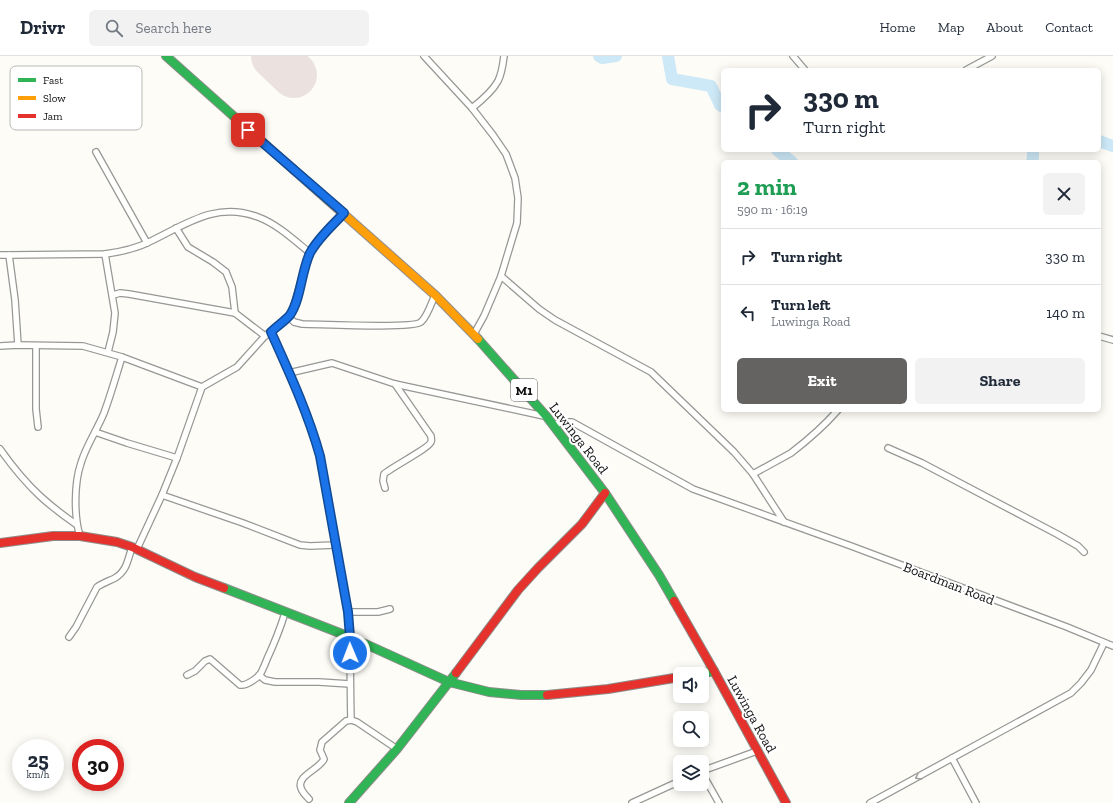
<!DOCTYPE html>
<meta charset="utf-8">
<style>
body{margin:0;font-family:"Zilla Slab",serif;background:#f2f2f3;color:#1f2937;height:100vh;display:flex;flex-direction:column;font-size:15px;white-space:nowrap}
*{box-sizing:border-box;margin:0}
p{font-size:13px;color:#747a83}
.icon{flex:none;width:22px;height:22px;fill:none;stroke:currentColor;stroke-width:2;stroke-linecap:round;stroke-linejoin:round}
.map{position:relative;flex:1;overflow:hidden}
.drawer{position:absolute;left:721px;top:104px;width:380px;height:252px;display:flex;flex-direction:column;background:#fff;border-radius:6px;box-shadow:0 2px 10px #0003}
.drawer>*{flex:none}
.banner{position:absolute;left:721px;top:12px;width:380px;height:84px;border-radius:6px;box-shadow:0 2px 10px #0003;background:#fff;color:#1f2937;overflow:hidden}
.controls{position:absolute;left:673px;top:611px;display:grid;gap:8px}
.controls a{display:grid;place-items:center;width:36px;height:36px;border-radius:6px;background:#fff;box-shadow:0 2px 10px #0003;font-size:20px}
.speed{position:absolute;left:12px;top:683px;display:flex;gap:8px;font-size:20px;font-weight:700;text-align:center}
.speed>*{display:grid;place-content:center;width:52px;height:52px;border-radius:50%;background:#fff;box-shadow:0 2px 10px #0003;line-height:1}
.speed small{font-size:10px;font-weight:400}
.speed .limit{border:6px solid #d22;background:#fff;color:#111}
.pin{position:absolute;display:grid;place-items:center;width:34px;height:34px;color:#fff;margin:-17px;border-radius:8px;box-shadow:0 2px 6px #0006}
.me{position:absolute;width:44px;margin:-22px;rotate:359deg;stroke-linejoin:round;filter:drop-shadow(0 0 3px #0008)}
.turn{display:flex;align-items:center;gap:14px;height:84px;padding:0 16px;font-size:18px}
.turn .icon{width:52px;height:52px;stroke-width:2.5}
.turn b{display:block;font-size:28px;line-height:34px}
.round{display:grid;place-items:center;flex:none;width:42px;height:42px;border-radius:6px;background:#f2f2f3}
.head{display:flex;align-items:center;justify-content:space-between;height:68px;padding:0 16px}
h1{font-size:24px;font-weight:700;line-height:30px;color:#1e9e55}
.cta{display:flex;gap:8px;margin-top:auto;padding:8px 16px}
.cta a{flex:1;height:46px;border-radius:6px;background:#646362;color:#fff;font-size:16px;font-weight:700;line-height:46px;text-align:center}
.cta a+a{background:#f2f2f3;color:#1f2937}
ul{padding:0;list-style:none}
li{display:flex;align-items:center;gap:12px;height:56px;padding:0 16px;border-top:1px solid #e0e1e3}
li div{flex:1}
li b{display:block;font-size:15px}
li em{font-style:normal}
header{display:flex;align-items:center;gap:24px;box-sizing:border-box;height:56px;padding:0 20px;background:#fff;border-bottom:1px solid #e0e1e3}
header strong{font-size:19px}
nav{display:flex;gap:22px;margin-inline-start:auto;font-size:14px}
.search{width:280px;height:36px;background:#f2f2f3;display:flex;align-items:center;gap:10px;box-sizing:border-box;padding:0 14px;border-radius:6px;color:#747a83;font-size:15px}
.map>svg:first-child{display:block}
</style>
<header>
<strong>Drivr</strong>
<div class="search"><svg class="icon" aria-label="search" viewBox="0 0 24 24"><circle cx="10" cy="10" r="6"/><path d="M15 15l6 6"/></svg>Search here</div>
<nav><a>Home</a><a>Map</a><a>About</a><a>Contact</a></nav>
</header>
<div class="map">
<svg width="1113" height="747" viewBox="0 0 1113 747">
<rect width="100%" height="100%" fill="#fdfcf7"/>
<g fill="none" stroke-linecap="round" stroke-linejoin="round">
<!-- river -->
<g stroke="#cde8f7" stroke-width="12">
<path d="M 599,0 L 602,2 L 616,0"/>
<path d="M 668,0 L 672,23 L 711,30 L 720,49 L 723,51"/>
<path d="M 1099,85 L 1113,90"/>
<path d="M 777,94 L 792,106"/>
<path d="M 1032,106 L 1033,101 L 1033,94"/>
</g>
<!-- runway -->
<path stroke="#ebe1df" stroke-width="46" d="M 274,0 L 294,19"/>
<defs>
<g id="street">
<path d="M 424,0 L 472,52 L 493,79 L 506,98 L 515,122 L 518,142 L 517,167 L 501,220 L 484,260 L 474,278"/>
<path d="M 793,0 L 805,14"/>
<path d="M 966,14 L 992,0"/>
<path d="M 472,52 C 481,45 493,34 498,25 C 502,17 503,8 504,0"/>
<path d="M 96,96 L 147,187"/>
<path d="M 176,172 L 188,191 L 213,206 L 226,216 L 232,231 L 235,257"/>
<path d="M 105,198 L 115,257 L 113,276 L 108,296"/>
<path d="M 0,199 L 9,199"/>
<path d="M 501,220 L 539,253 L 555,264 L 651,316 L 734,396 L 753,418 L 784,466"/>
<path d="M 113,239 L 120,237 L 129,238 L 235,257 L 265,280"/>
<path d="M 289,261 L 294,266 L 302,268 C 318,268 413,273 421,266 C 427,261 432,246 435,239"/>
<path d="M 271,275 L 307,359 L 320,400 L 348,556 C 351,592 350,628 351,664"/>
<path d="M 1099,280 L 1113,284"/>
<path d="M 18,289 L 15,244 L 9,199 L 105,198 C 120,196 135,193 149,186 C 185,169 215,145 258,161 C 277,168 294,184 310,197"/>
<path d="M 0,290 L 18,289 L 83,290 L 122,301 L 202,331 L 237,311 L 265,280 L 289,261 L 293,253 L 306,207 L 310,197 L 322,180 L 344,157"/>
<path d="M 36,290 L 36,353 L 38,371"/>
<path d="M 289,317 L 332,307 L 395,328 L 544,360"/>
<path d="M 553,369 L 564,366 L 572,366 L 693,433 L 851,490 L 1067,571 L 1113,590"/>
<path d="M 95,376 L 127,387 L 177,402"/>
<path d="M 888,392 L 922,407 L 1057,478 L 1078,490 L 1084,496"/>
<path d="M 0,393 C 12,410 25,426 40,440 C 52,451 64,460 77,469"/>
<path d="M 753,418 L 791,397 C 808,384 824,370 838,354"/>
<path d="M 385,432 L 383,425 L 384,418 C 392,411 429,392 431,386 C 432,384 431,382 431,380 L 395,328"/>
<path d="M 162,439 L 243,467 L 300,489 L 310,490 L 335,489"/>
<path d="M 80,480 C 74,461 74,427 81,407 C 86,390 97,374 104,357 C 111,338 116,320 122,301"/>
<path d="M 137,493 L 162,439 L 177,402 L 202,331"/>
<path d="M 348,556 L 378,556 L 390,553"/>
<path d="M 69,581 L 76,571 L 97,531 C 103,527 109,525 115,522 C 127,515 128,503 132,491"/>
<path d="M 187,619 L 195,615 L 205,605 L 210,603 L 240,629 C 245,630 254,624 259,620 C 262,616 265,608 267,603 C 274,588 280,573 285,557"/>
<path d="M 259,619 L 265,624 L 275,626 L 319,626 L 350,628"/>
<path d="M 952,702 L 976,747"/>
<path d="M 702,715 L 757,695"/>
<path d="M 702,717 L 719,747"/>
<path d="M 309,743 C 306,740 302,736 301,732 C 296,720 320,713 324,703 L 320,694 L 322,686 L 346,665 L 351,664 L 357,666 L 397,693"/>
<path d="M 632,747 L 680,725"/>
<path d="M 870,747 L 1071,637 L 1081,627 L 1091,614 L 1104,587"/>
</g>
<g id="fast">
<path d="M 166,0 L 294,114"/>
<path d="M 478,283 L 547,361 L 605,437 L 659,519 L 674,545"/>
<path d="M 224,532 L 350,581 L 449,626 L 489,636 L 521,639 L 547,639"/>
<path d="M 698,618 L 714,615"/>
<path d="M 349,747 L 397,693 L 456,617"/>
</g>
<path id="slow" d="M 294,114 L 435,239 L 478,283"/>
<g id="jam">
<path d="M 0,487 L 53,480 L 80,480 L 117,486 L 132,491 L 195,521 L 224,532"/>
<path d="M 674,545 L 714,615 L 786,747"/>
<path d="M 456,617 L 518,534 L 538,512 L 582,468 L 605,437"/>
<path d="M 547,639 L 608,633 L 680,621"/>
</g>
</defs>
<!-- street casing -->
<use href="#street" stroke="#979795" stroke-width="8"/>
<!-- fast casing -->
<use href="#fast" stroke="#8e8d8b" stroke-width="10"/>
<!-- slow casing -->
<use href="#slow" stroke="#8e8d8b" stroke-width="10"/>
<!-- jam casing -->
<use href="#jam" stroke="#8e8d8b" stroke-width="10"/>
<!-- street -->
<use href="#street" stroke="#fffffe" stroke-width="5.5"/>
<!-- fast -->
<use href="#fast" stroke="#30b455" stroke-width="8"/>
<!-- slow -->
<use href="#slow" stroke="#ff9f0a" stroke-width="8"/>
<!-- jam -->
<use href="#jam" stroke="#e5322d" stroke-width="8"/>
</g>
<!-- one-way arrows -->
<defs><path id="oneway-chevron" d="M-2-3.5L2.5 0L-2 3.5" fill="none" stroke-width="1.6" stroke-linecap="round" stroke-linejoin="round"/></defs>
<use stroke="#a0a09f" href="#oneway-chevron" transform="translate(918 721) rotate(152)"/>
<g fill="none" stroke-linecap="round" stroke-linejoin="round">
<defs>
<path id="route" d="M 248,74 L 344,157 C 332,170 318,182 310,197 C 301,216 301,243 290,259 C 285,265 277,270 271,276 C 289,316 308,357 320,400 L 348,556 L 350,581 L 350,597"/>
</defs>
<!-- route casing -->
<use href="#route" stroke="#114b97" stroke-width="10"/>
<!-- route -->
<use href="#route" stroke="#1a73e8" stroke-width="7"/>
</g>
<g text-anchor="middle" stroke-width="4" stroke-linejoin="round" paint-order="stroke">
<!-- shield labels -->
<rect fill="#fff" stroke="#585858" stroke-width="1" x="511" y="323" width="26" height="22" rx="3"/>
<g font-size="13" font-weight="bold" fill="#111">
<text x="524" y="339">M1</text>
</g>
<!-- street labels -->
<g font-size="14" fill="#111" stroke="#fff">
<text transform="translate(579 382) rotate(52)" y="5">Luwinga Road</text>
<text transform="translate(949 527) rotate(21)" y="5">Boardman Road</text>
<text transform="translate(752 658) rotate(61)" y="5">Luwinga Road</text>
</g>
</g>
<!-- legend -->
<rect x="10" y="10" width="132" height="64" rx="6" fill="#fff" stroke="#b8b8b8" stroke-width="1"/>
<rect x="18" y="22" width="18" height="4" fill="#30b455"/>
<rect x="18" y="40" width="18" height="4" fill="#ff9f0a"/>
<rect x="18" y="58" width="18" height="4" fill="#e5322d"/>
<g font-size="11" fill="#111">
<text x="43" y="28">Fast</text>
<text x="43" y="46">Slow</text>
<text x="43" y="64">Jam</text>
</g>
</svg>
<div class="controls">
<a><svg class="icon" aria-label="sound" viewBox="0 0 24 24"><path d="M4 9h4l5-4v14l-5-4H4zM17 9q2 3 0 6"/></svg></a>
<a><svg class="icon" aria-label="search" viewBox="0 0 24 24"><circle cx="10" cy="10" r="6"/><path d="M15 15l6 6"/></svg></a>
<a><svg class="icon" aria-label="layers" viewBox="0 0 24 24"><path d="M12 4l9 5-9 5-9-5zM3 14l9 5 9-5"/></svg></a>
</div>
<div class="speed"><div>25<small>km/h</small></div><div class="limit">30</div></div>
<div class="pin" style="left:248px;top:74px;background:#d93025"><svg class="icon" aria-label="arrive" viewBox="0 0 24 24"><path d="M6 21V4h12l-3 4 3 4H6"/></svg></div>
<svg class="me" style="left:350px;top:597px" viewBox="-20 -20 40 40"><circle r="17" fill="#1a73e8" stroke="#fff" stroke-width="3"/><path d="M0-11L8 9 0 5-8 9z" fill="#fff"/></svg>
<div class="banner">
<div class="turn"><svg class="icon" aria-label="right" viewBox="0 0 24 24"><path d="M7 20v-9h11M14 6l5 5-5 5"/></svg><div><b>330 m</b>Turn right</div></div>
</div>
<section class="drawer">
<div class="head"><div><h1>2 min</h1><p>590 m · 16:19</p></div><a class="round"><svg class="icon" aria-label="close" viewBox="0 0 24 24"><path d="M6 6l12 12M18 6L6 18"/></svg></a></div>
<ul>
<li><svg class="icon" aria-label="right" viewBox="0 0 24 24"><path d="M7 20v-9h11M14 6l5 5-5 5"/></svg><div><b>Turn right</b></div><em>330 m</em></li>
<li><svg class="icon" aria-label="left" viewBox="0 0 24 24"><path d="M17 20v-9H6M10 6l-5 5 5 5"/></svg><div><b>Turn left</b><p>Luwinga Road</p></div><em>140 m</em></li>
</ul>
<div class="cta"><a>Exit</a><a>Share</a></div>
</section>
</div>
